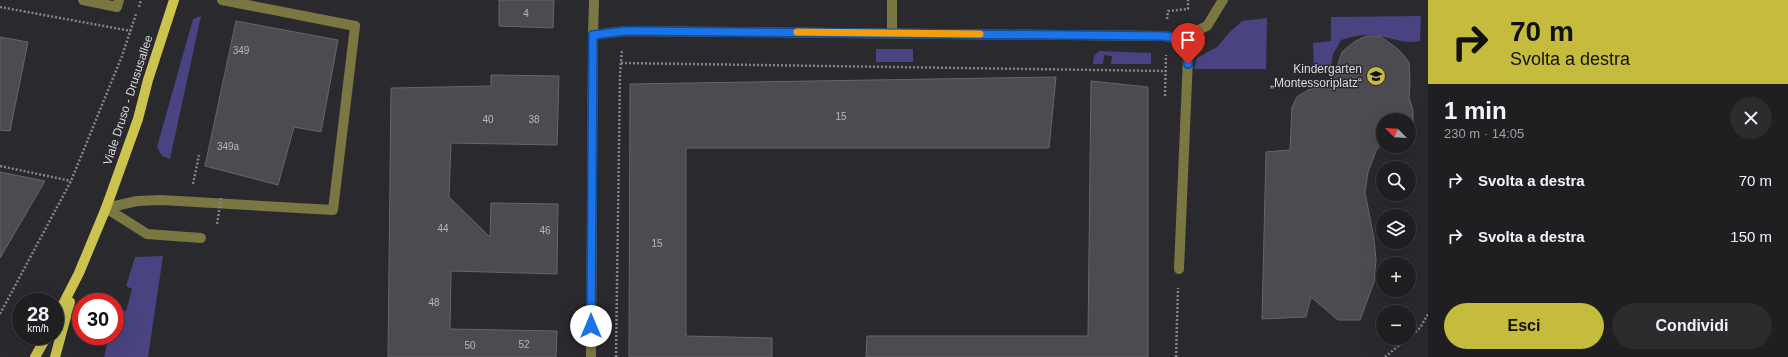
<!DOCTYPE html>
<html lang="it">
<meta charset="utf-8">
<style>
body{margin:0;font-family:Arial,sans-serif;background:#2c2c2f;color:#f1f3f6;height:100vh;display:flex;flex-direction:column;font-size:15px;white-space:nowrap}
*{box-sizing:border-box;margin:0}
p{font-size:13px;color:#a1a2a5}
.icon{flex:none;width:22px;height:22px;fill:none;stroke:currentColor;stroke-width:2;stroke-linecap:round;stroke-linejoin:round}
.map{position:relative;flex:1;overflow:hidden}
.panel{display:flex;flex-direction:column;background:#1f1f22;width:360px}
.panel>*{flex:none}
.guide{background:#c5bc3d;color:#111;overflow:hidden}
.needle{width:26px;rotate:294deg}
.tools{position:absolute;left:1376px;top:113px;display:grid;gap:8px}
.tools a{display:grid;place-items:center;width:40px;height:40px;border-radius:50%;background:#1f1f22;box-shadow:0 4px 16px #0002,0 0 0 1px #3c3d40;font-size:20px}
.speed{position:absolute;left:12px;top:293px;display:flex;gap:8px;font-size:20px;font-weight:700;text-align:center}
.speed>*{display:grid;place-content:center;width:52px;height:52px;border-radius:50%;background:#1f1f22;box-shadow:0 4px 16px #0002,0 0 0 1px #3c3d40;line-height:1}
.speed small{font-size:10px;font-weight:400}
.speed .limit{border:6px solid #d22;background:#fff;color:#111}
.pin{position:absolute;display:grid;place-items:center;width:34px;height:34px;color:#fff;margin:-41px -17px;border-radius:50% 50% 50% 0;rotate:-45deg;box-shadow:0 0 4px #0007}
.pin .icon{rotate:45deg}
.me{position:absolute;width:44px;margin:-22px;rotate:0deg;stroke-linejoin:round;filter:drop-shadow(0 0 3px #0008)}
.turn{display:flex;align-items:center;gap:14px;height:84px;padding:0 16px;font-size:18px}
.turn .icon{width:52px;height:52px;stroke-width:2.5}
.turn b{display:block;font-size:28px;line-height:34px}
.round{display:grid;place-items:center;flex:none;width:42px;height:42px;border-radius:21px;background:#2c2c2f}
.overview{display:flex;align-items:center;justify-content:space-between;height:68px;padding:0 16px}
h1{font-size:24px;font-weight:800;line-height:30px}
.action{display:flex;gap:8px;margin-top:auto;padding:8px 16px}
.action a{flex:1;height:46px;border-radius:24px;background:#c5bc3d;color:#111;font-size:16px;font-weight:800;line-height:46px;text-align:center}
.action a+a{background:#2c2c2f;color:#f1f3f6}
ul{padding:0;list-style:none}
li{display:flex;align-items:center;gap:12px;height:56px;padding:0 16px}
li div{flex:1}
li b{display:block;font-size:15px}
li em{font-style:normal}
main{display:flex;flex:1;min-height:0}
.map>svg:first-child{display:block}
</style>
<main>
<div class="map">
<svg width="1428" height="357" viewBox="0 0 1428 357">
<rect width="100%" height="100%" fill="#29292e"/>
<!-- green -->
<g fill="#494481">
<path d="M 201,16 L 170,159 L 162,156 L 157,147 L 193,19 Z"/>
<path d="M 1421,16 L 1420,41 C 1405,44 1395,39 1380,36 C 1366,33 1354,36 1341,40 L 1333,54 L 1331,67 L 1314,67 L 1313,43 L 1331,41 L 1331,17 Z"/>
<path d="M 1267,18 L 1266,69 L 1194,69 L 1197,58 L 1217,47 L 1228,34 L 1242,21 Z"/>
<rect x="876" y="49" width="37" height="13"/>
<path d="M 1099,51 L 1151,53 L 1151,64 L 1111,64 L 1112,56 L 1104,55 L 1103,64 L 1093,64 L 1094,56 Z"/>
<path d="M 163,256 L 148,357 L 104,357 L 109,336 L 115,336 L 116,310 L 126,311 L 132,289 L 126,286 L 135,257 Z"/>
</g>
<!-- building -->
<g fill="#4b4b51" stroke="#65656b">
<path d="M 499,0 L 554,0 L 553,28 L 499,26 Z"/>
<path d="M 236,21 L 338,40 L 321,132 L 294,127 L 278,185 L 205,166 Z"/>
<path d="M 1366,36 L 1380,36 L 1399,50 L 1409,62 L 1410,81 L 1409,98 L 1413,110 L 1413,126 L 1409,127 L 1409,120 L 1383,120 L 1383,140 L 1376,151 L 1368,172 L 1365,193 L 1374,238 L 1376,260 L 1374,282 L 1360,320 L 1338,320 L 1311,297 L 1306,317 L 1262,319 L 1266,152 L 1290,150 L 1292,107 L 1297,97 L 1308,90 L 1323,87 L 1333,78 L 1342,52 L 1354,42 Z"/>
<path d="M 0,37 L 28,42 L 10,131 L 0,130 Z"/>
<path d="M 491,75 L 559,76 L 557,145 L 451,143 L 449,197 L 490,237 L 491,203 L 558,204 L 557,274 L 451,271 L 450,329 L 557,331 L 556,357 L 388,357 L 391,88 L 491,86 Z"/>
<path d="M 1056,77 L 1049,148 L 686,148 L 686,336 L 772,338 L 772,357 L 629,357 L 630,84 Z"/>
<path d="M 1091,81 L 1148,87 L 1148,357 L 866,357 L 867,336 L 1088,336 Z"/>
<path d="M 0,172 L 45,181 L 0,258 Z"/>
</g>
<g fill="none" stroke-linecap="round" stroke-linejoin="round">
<!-- path -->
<g stroke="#858589" stroke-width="2.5" stroke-dasharray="2 2" stroke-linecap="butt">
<path d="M 0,7 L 131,31"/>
<path d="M 139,7 L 141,0"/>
<path d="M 1167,19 L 1168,11 L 1188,9 L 1188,0"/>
<path d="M 621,63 L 1166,71"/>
<path d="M 1165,96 L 1166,55"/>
<path d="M 0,166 L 71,181"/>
<path d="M 193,184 L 199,155"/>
<path d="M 0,314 L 71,181 L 122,56 L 136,14"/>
<path d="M 1409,337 L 1420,328 L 1428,314"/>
<path d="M 616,357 L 620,74 L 622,49"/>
<path d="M 1176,357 L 1178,288"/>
<path d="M 1385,357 L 1408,338"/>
</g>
<!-- minor -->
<g stroke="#7a7743" stroke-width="10">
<path d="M 83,0 L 117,7 L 119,0"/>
<path d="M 892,33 L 892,0"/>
<path d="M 593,35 L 594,0"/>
<path d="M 106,208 L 137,201 L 161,200 L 333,210 L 355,26 L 222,0"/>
<path d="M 106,208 L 147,234 L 201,238"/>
<path d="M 1179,269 L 1189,34"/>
<path d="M 591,357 L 593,35 L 625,31 L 1165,36 L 1179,39 L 1207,26 L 1223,0"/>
</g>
<!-- major -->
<g stroke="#ccc44f" stroke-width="10">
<path d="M 55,320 L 79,273 L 106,208 L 138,119 L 148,80 L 174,0"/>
<path d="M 35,357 L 47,336"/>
<path d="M 55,357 L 70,302"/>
</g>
<!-- path-bridge -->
<path stroke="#858589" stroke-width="2.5" stroke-dasharray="2 2" stroke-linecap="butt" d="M 217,224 L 221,198"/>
</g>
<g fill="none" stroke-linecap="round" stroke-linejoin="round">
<defs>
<path id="route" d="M 591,326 L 593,35 L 625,31 L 1165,36 L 1179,39 L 1189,34 L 1188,64"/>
</defs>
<!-- route casing -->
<use href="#route" stroke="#114b97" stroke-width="10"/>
<!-- route -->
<use href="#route" stroke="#1a73e8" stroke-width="7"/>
<!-- slow -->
<path stroke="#f59e0b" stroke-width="7" d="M 797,32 L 980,34"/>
</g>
<!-- icons -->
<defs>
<symbol id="school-disc" viewBox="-11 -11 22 22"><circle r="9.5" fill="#c5bc3d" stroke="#29292e"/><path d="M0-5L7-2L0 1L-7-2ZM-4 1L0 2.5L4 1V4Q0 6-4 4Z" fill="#111"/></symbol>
</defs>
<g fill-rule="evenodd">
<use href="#school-disc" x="1365" y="65" width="22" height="22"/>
</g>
<g text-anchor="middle" stroke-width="3" stroke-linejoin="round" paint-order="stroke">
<!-- number labels -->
<g font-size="10" fill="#b8b8bc">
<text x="526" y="17">4</text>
<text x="241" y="54">349</text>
<text x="841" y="120">15</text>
<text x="488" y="123">40</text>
<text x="534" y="123">38</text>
<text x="228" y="150">349a</text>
<text x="443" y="232">44</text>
<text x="545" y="234">46</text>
<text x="657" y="247">15</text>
<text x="434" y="306">48</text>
<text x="524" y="348">52</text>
<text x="470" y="349">50</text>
</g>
<!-- poi labels -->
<g font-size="12" fill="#dcdcdf" stroke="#29292e" text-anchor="end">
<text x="1362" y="73">Kindergarten<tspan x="1362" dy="14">„Montessoriplatz“</tspan></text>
</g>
<!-- street labels -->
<g font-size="12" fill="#dcdcdf" stroke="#29292e">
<text transform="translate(128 100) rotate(-72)" y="4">Viale Druso - Drususallee</text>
</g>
</g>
</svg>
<div class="tools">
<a><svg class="needle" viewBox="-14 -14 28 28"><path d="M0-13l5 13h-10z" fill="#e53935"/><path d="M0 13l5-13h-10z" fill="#a1a2a5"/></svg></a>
<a><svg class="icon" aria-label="search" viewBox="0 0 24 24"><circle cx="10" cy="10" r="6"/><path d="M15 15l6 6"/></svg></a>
<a><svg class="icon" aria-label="layers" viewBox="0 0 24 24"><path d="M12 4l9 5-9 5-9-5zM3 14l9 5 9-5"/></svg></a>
<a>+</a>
<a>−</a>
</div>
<div class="speed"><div>28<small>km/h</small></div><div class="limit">30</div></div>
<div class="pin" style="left:1188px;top:64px;background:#d93025"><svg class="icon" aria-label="arrive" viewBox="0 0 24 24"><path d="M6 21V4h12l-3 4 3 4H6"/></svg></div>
<svg class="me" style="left:591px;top:326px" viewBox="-20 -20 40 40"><circle r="19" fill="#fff"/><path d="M0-13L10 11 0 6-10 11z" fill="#1a73e8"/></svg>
</div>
<section class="panel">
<div class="guide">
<div class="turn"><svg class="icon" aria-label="right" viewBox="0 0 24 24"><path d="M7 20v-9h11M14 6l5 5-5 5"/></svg><div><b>70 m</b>Svolta a destra</div></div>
</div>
<div class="overview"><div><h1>1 min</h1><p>230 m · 14:05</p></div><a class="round"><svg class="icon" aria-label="close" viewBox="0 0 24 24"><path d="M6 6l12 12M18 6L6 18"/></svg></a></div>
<ul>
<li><svg class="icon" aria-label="right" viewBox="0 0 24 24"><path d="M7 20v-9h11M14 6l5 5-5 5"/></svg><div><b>Svolta a destra</b></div><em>70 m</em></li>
<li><svg class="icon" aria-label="right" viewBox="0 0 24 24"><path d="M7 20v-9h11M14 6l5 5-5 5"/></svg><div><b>Svolta a destra</b></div><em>150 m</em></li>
</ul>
<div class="action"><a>Esci</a><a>Condividi</a></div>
</section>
</main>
